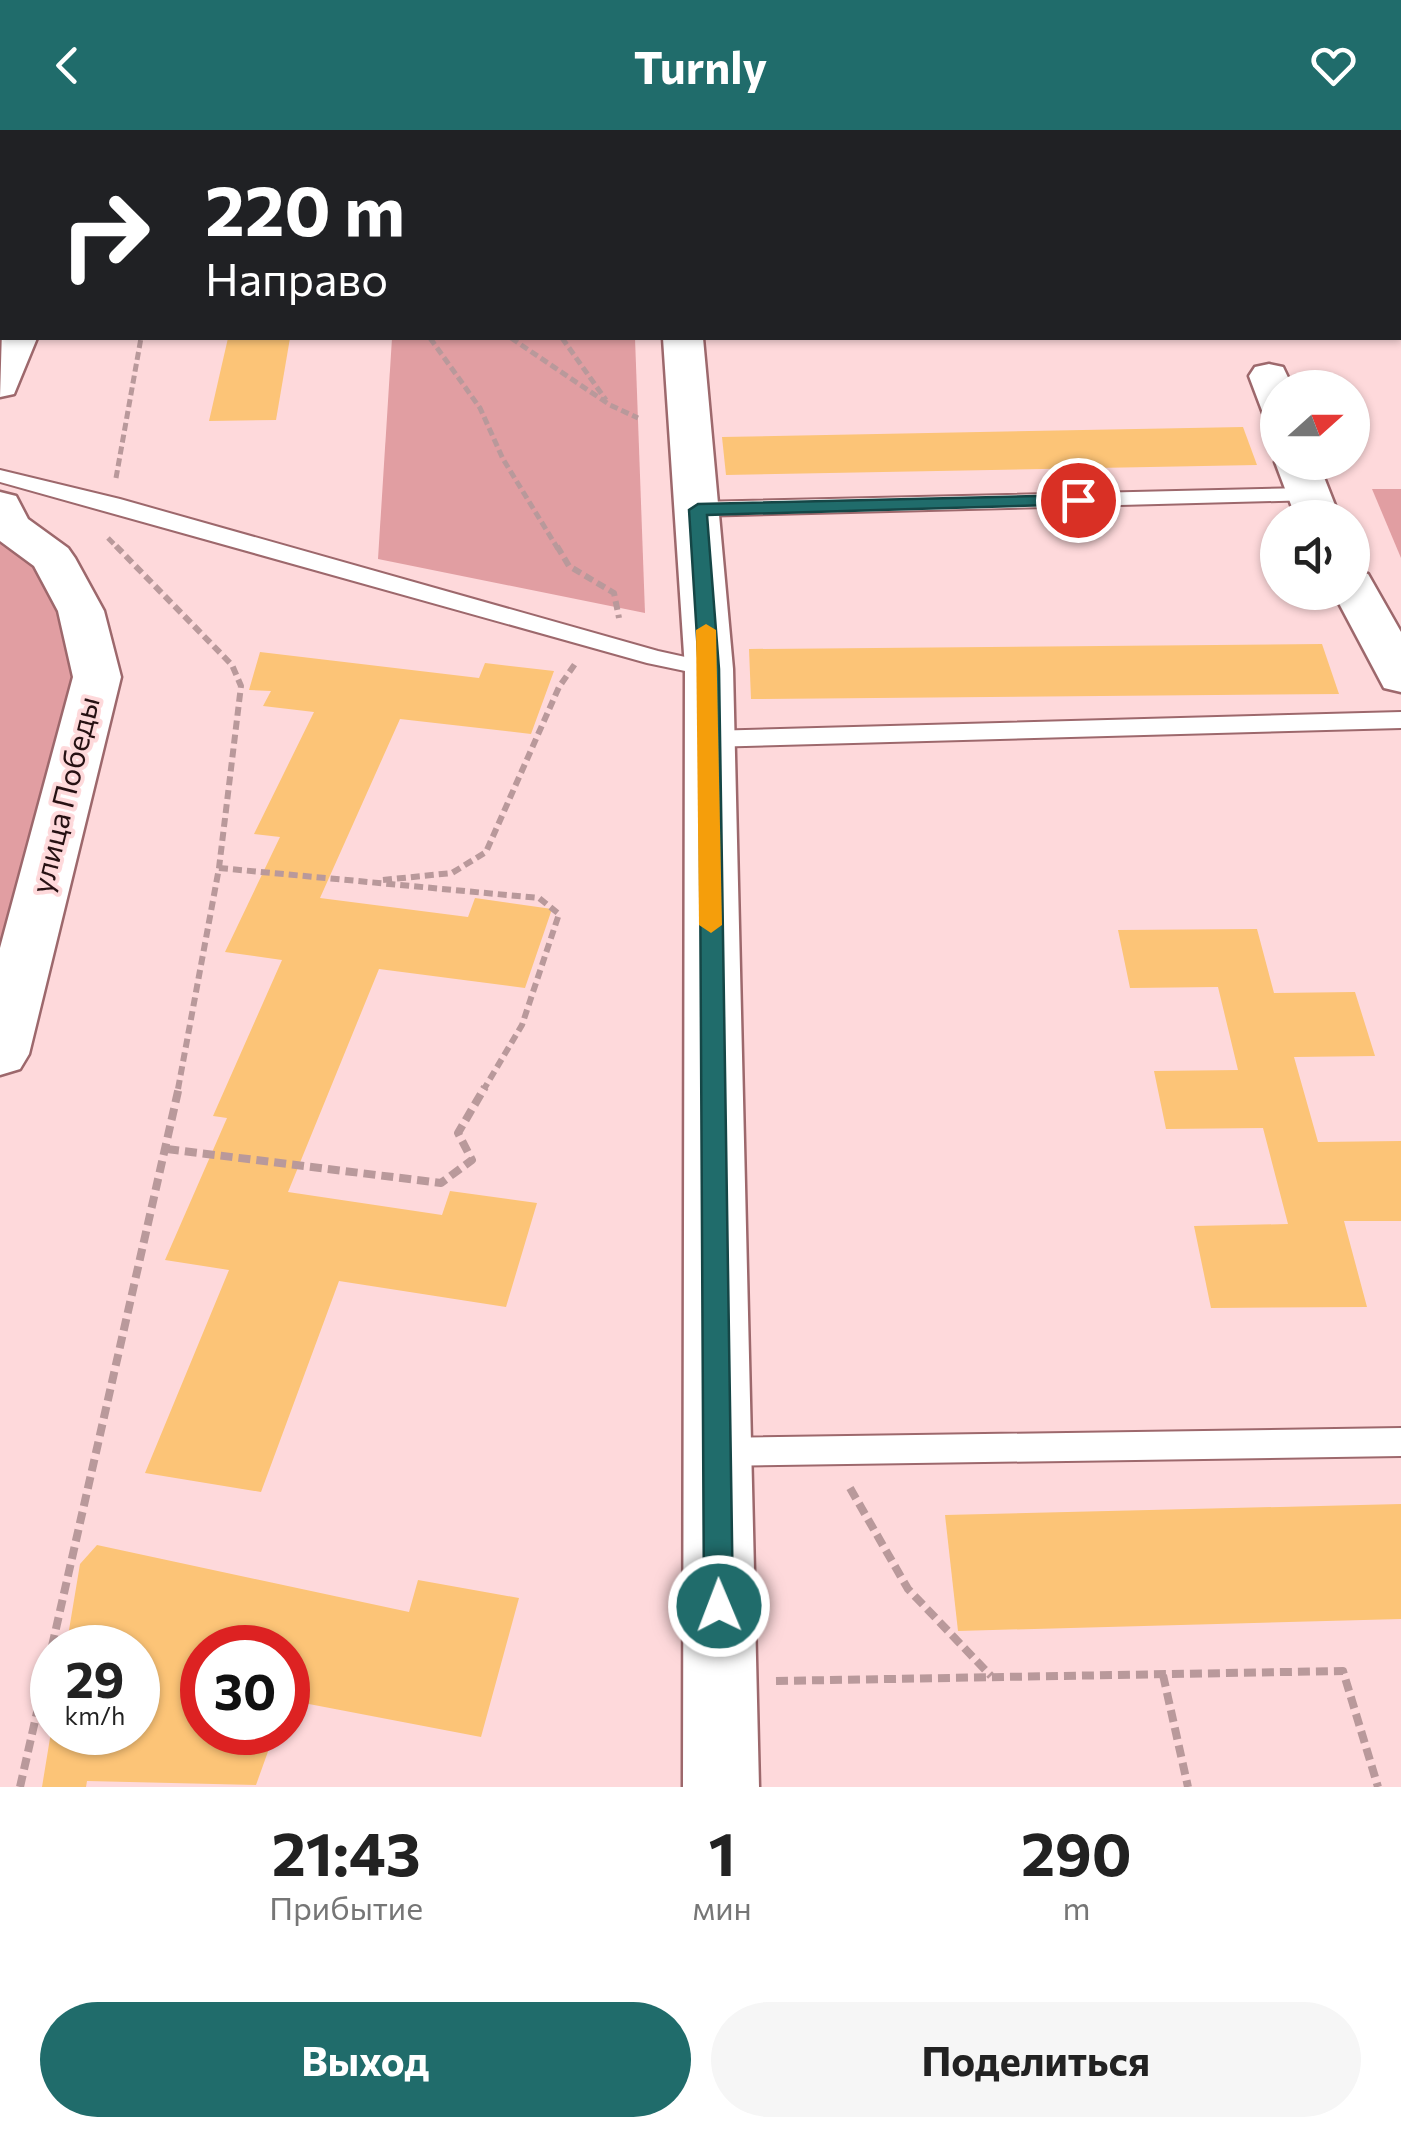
<!DOCTYPE html>
<html lang="ru">
<meta charset="utf-8">
<style>
body{margin:0;font-family:Commissioner,sans-serif;background:#f6f6f6;color:#222;height:100vh;display:flex;flex-direction:column;font-size:38px;white-space:nowrap}
*{box-sizing:border-box;margin:0}
p{font-size:32px;color:#767676}
.icon{flex:none;width:55px;height:55px;fill:none;stroke:currentColor;stroke-width:2;stroke-linecap:round;stroke-linejoin:round}
.map{position:relative;height:1657px;overflow:hidden}
.panel{display:flex;flex-direction:column;background:#fff;flex:1}
.panel>*{flex:none}
.guide{position:absolute;left:0px;top:0px;width:1402px;height:210px;box-shadow:0 2px 8px #0004;background:#202124;color:#fff;overflow:hidden}
.needle{width:65px;rotate:69deg}
.buttons{position:absolute;left:1260px;top:240px;display:grid;gap:20px}
.buttons a{display:grid;place-items:center;width:110px;height:110px;border-radius:50%;background:#fff;box-shadow:0 2px 8px #0004;font-size:50px}
.speed{position:absolute;left:30px;top:1495px;display:flex;gap:20px;font-size:50px;font-weight:700;text-align:center}
.speed>*{display:grid;place-content:center;width:130px;height:130px;border-radius:50%;background:#fff;box-shadow:0 2px 8px #0004;line-height:1}
.speed small{font-size:25px;font-weight:400}
.speed .limit{border:15px solid #d22;background:#fff;color:#111}
.pin{position:absolute;display:grid;place-items:center;width:85px;height:85px;color:#fff;margin:-42px;border:5px solid #fff;border-radius:50%;box-shadow:0 2px 10px #0007}
.me{position:absolute;width:110px;margin:-55px;rotate:359deg;stroke-linejoin:round;filter:drop-shadow(0 0 8px #0008)}
.turn{display:flex;align-items:center;gap:35px;height:210px;padding:0 40px;font-size:45px}
.turn .icon{width:130px;height:130px;stroke-width:2.5}
.turn b{display:block;font-size:70px;line-height:85px}
.eta{display:flex;justify-content:space-evenly;align-items:center;height:170px;text-align:center}
.eta b{font-size:60px;font-weight:700;line-height:70px}
.cta{display:flex;gap:20px;margin-top:auto;padding:20px 40px}
.cta a{flex:1;height:115px;border-radius:60px;background:#206c6b;color:#fff;font-size:40px;font-weight:700;line-height:115px;text-align:center}
.cta a+a{background:#f6f6f6;color:#222}
header{display:flex;justify-content:space-between;align-items:center;height:130px;padding:0 40px;background:#206c6b;color:#fff;font-size:45px;font-weight:700}
.map>svg:first-child{display:block}
</style>
<header><svg class="icon" aria-label="back" viewBox="0 0 24 24"><path d="M15 5l-7 7 7 7"/></svg>Turnly<svg class="icon" aria-label="heart" viewBox="0 0 24 24"><path d="M12 20l-8-8c-3-5 5-10 8-4 3-6 11-1 8 4z"/></svg></header>
<div class="map">
<svg width="1401" height="1657" viewBox="0 0 1401 1657">
<rect width="100%" height="100%" fill="#fed9db"/>
<!-- green -->
<g fill="#e19ea2">
<path d="M 176,0 L 1123,0 L 1130,2 L 175,2 Z"/>
<path d="M 392,208 L 635,208 L 645,483 L 378,429 Z"/>
<path d="M 1372,359 L 1401,359 L 1401,428 Z"/>
<path d="M 0,397 L 52,428 L 97,547 L 0,923 Z"/>
</g>
<!-- building -->
<g fill="#fcc477">
<path d="M 228,208 L 290,208 L 276,290 L 209,291 Z"/>
<path d="M 1243,297 L 1257,335 L 726,345 L 722,307 Z"/>
<path d="M 1322,514 L 1339,564 L 751,569 L 749,519 Z"/>
<path d="M 260,522 L 479,548 L 485,533 L 554,541 L 531,604 L 400,589 L 320,768 L 468,787 L 475,768 L 552,779 L 525,858 L 379,839 L 288,1062 L 442,1085 L 450,1061 L 537,1073 L 506,1177 L 339,1151 L 261,1362 L 145,1343 L 229,1140 L 165,1130 L 227,988 L 213,986 L 282,830 L 225,822 L 280,707 L 254,704 L 314,582 L 263,576 L 271,561 L 249,560 Z"/>
<path d="M 1257,799 L 1274,863 L 1355,862 L 1375,926 L 1294,927 L 1318,1012 L 1401,1011 L 1401,1091 L 1344,1091 L 1367,1177 L 1211,1178 L 1194,1096 L 1288,1094 L 1263,998 L 1166,999 L 1154,941 L 1238,940 L 1218,857 L 1130,858 L 1118,800 Z"/>
<path d="M 1401,1374 L 1401,1489 L 958,1501 L 945,1385 Z"/>
<path d="M 97,1415 L 409,1482 L 418,1450 L 519,1468 L 481,1607 L 288,1570 L 288,1518 L 202,1518 L 202,1602 L 275,1602 L 256,1655 L 87,1651 L 86,1657 L 42,1657 L 51,1602 L 138,1602 L 138,1518 L 66,1518 L 80,1434 Z"/>
</g>
<g fill="none" stroke-linecap="round" stroke-linejoin="round">
<defs>
<g id="lane">
<path d="M 0,86 L 2,87 L 2,98 L 0,98 Z"/>
<path d="M 0,340 L 120,369 L 658,521 L 717,534 L 721,539 L 709,546 L 647,533 L 0,352 Z"/>
<path d="M 1306,358 L 1314,360 L 1317,365 L 1314,370 L 698,386 L 687,379 L 698,372 Z"/>
<path d="M 1401,582 L 1401,598 L 708,617 L 696,609 L 708,601 Z"/>
<path d="M 1401,1298 L 1401,1326 L 717,1336 L 705,1332 L 700,1322 L 705,1312 L 717,1308 Z"/>
</g>
<g id="street">
<path d="M 663,208 L 703,208 L 733,539 L 759,1657 L 683,1657 L 685,539 Z"/>
<path d="M 1269,234 L 1283,237 L 1293,258 L 1278,258 L 1278,286 L 1263,283 L 1249,246 L 1255,237 Z"/>
<path d="M 1278,328 L 1278,332 L 1318,332 L 1340,388 L 1296,388 L 1275,332 Z"/>
<path d="M 1352,440 L 1368,444 L 1401,502 L 1401,562 L 1384,558 L 1333,462 L 1352,462 Z"/>
</g>
<g id="secondary">
<path d="M 2,200 L 2,208 L 37,208 L 14,264 L 0,267 Z"/>
<path d="M 0,362 L 16,366 L 28,389 L 68,418 L 75,428 L 104,481 L 121,547 L 29,924 L 20,939 L 0,945 L 0,818 L 73,547 L 58,481 L 34,436 L 0,411 Z"/>
</g>
</defs>
<!-- lane casing -->
<use href="#lane" stroke="#9d686c" stroke-width="4"/>
<!-- street casing -->
<use href="#street" stroke="#9d686c" stroke-width="5"/>
<!-- secondary casing -->
<use href="#secondary" stroke="#9d686c" stroke-width="5"/>
<!-- path-far2 -->
<g stroke="#b9999b" stroke-width="5" stroke-dasharray="8 4" stroke-linecap="butt">
<path d="M 1204,0 L 1211,2"/>
<path d="M 1247,2 L 1253,0"/>
<path d="M 430,208 L 480,278 L 503,329 L 558,419"/>
<path d="M 511,208 L 610,275 L 638,288"/>
<path d="M 562,208 L 606,270"/>
<path d="M 116,348 L 141,208"/>
<path d="M 108,408 L 119,419"/>
</g>
<!-- path-far1 -->
<g stroke="#b9999b" stroke-width="6" stroke-dasharray="9 5" stroke-linecap="butt">
<path d="M 116,416 L 232,535 L 241,556 L 219,738 L 178,959"/>
<path d="M 557,416 L 569,436 L 614,463 L 619,488"/>
<path d="M 219,738 L 539,768 L 559,784 L 522,895 L 484,959"/>
<path d="M 383,750 L 452,743 L 486,722 L 559,557 L 575,534"/>
</g>
<!-- path -->
<g stroke="#b9999b" stroke-width="8" stroke-dasharray="12 6" stroke-linecap="butt">
<path d="M 167,1019 L 441,1053 L 472,1030 L 458,1003 L 485,957"/>
<path d="M 850,1358 L 908,1459 L 991,1546"/>
<path d="M 1163,1545 L 1188,1657"/>
<path d="M 776,1551 L 1343,1541 L 1378,1657"/>
<path d="M 20,1657 L 179,957"/>
</g>
<!-- lane -->
<use href="#lane" fill="#fff" fill-rule="evenodd"/>
<!-- street -->
<use href="#street" fill="#fff" fill-rule="evenodd"/>
<!-- secondary -->
<use href="#secondary" fill="#fff" fill-rule="evenodd"/>
</g>
<!-- route -->
<path fill="#206c6b" stroke="#154646" stroke-width="2.5" d="M 1078,365 L 1087,370 L 1084,374 L 707,385 L 719,539 L 733,1476 L 729,1485 L 719,1489 L 708,1485 L 704,1476 L 699,539 L 689,380 L 698,374 Z"/>
<!-- slow -->
<path fill="#f59e0b" d="M 706,494 L 716,500 L 722,795 L 711,803 L 699,795 L 696,500 Z"/>
<g text-anchor="middle" stroke-width="8" stroke-linejoin="round" paint-order="stroke">
<!-- street labels -->
<g font-size="30" fill="#261113" stroke="#fed9db">
<text transform="translate(66 665) rotate(-76)" y="10">улица Победы</text>
</g>
</g>
</svg>
<div class="buttons">
<a><svg class="needle" viewBox="-14 -14 28 28"><path d="M0-13l5 13h-10z" fill="#e53935"/><path d="M0 13l5-13h-10z" fill="#767676"/></svg></a>
<a><svg class="icon" aria-label="sound" viewBox="0 0 24 24"><path d="M4 9h4l5-4v14l-5-4H4zM17 9q2 3 0 6"/></svg></a>
</div>
<div class="speed"><div>29<small>km/h</small></div><div class="limit">30</div></div>
<div class="pin" style="left:1078px;top:370px;background:#d93025"><svg class="icon" aria-label="arrive" viewBox="0 0 24 24"><path d="M6 21V4h12l-3 4 3 4H6"/></svg></div>
<svg class="me" style="left:719px;top:1476px" viewBox="-20 -20 40 40"><circle r="17" fill="#206c6b" stroke="#fff" stroke-width="3"/><path d="M0-11L8 9 0 5-8 9z" fill="#fff"/></svg>
<div class="guide">
<div class="turn"><svg class="icon" aria-label="right" viewBox="0 0 24 24"><path d="M7 20v-9h11M14 6l5 5-5 5"/></svg><div><b>220 m</b>Направо</div></div>
</div>
</div>
<section class="panel">
<div class="eta">
<div><b>21:43</b><p>Прибытие</p></div>
<div><b>1</b><p>мин</p></div>
<div><b>290</b><p>m</p></div>
</div>
<div class="cta"><a>Выход</a><a>Поделиться</a></div>
</section>
